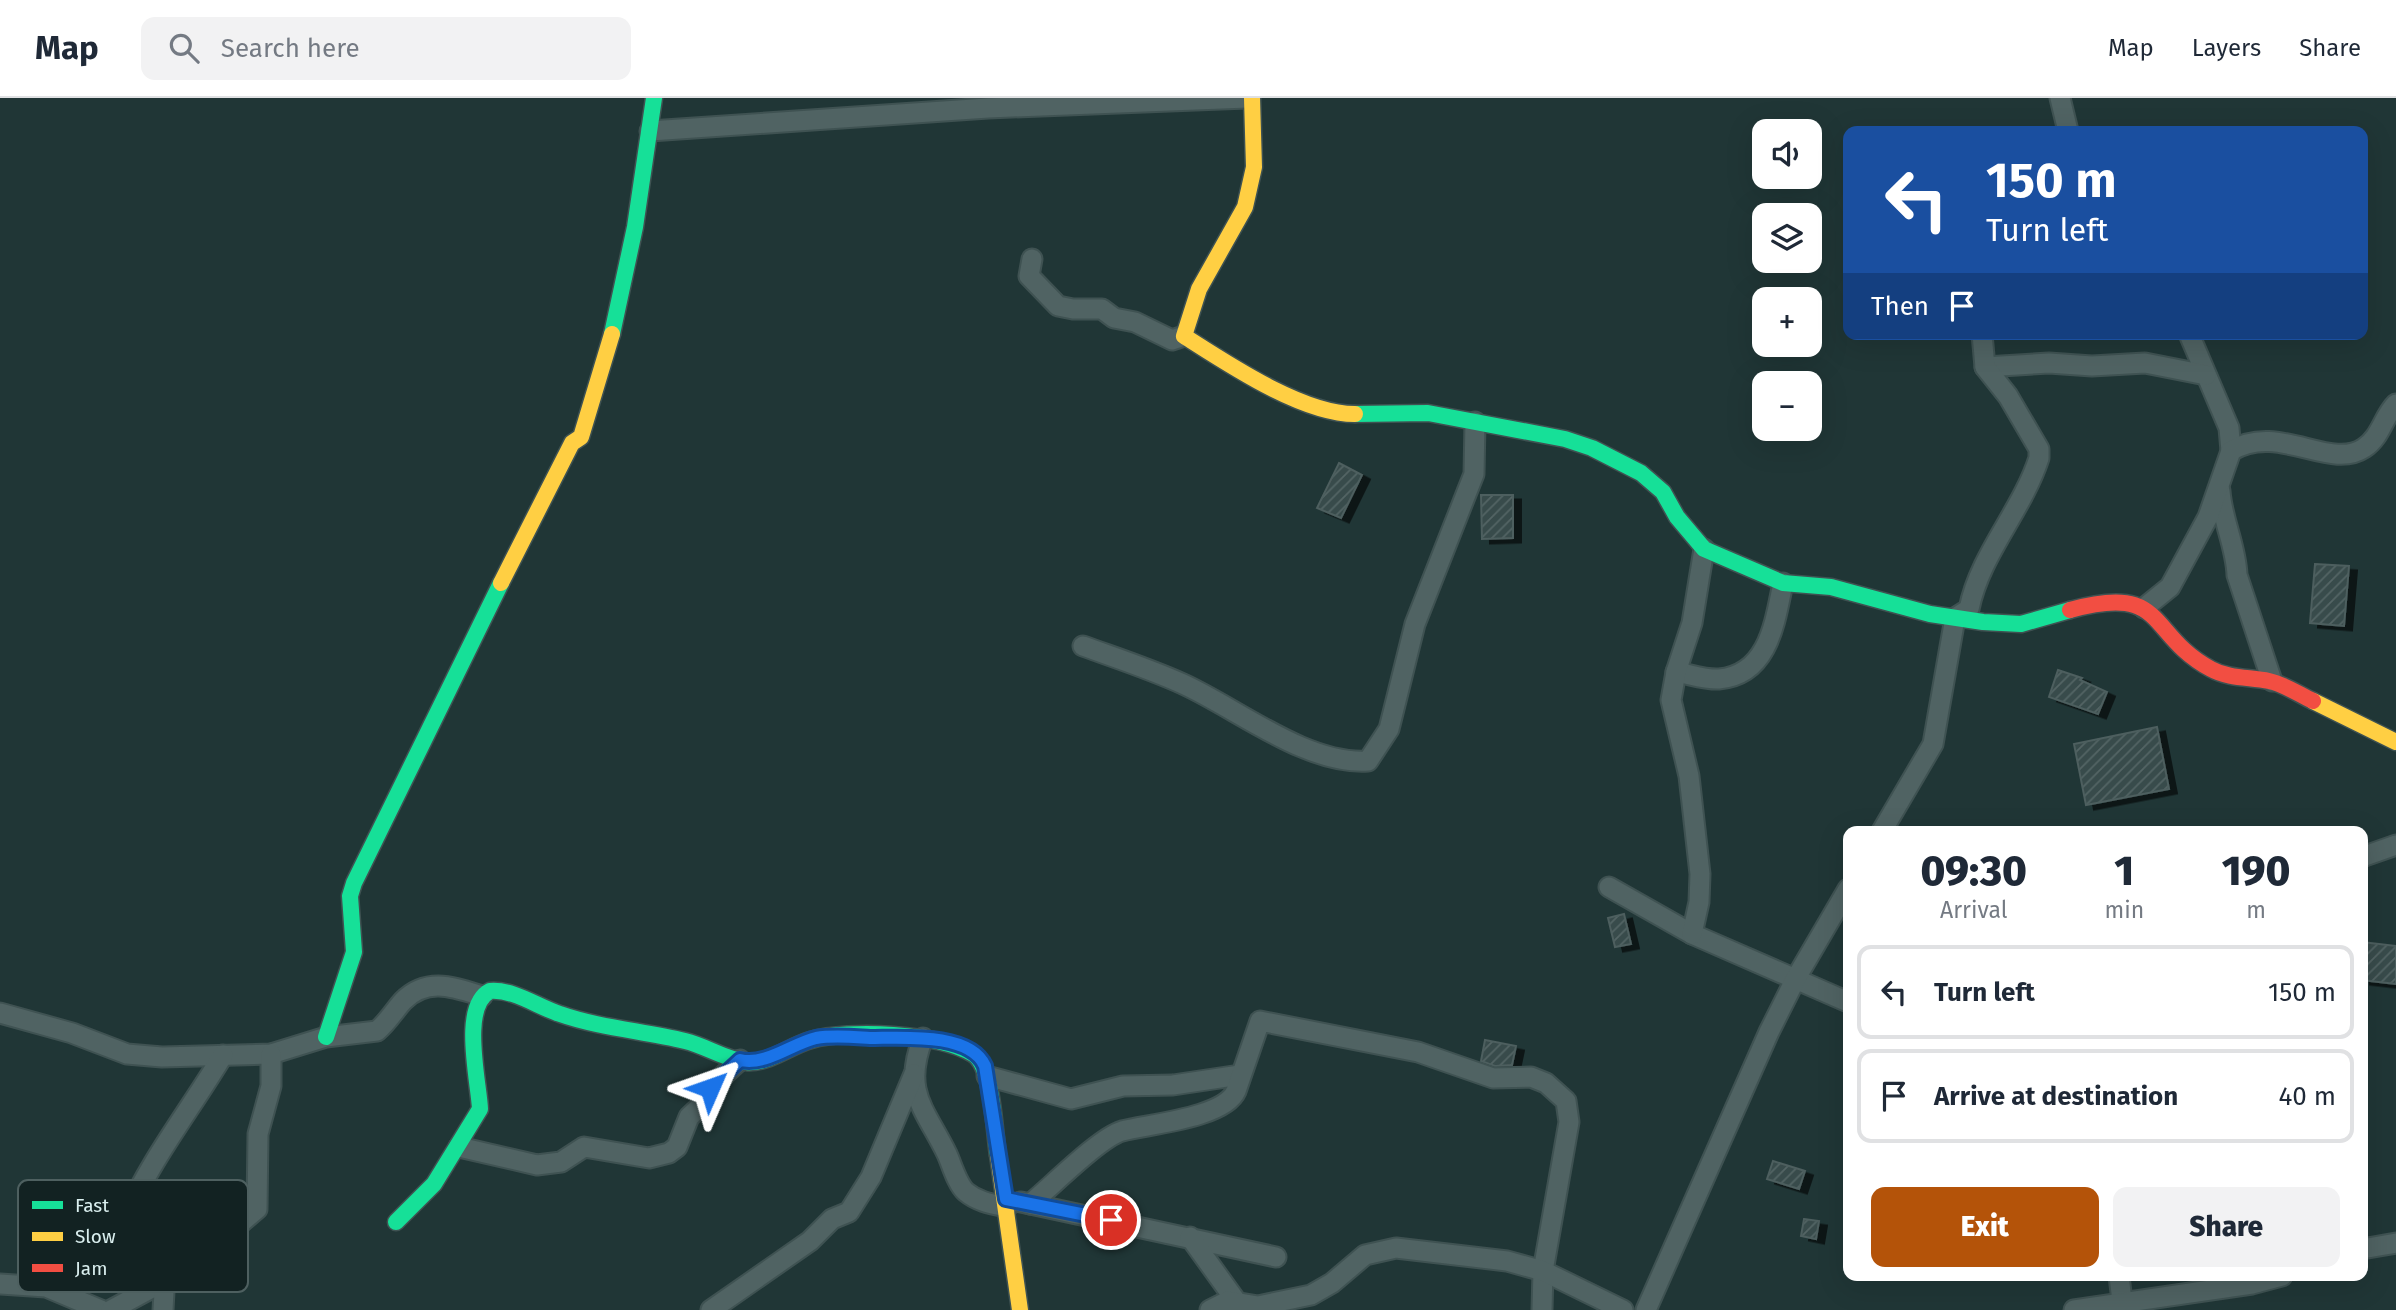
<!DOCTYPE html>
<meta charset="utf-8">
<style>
body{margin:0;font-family:"Fira Sans",sans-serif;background:#f2f2f3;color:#1f2937;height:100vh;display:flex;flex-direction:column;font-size:26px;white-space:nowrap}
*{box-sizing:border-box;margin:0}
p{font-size:23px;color:#747a83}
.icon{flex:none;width:38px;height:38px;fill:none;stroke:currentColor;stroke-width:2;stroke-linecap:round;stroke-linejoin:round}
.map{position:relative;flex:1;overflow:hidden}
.panel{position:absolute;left:1843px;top:728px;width:525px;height:455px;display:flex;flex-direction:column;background:#fff;border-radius:14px;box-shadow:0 7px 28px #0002}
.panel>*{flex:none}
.banner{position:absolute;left:1843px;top:28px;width:525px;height:214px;border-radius:14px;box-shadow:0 7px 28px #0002;background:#1a4fa0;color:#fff;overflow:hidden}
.controls{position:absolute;left:1752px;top:21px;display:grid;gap:14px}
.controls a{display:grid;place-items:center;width:70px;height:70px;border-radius:14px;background:#fff;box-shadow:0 7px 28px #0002;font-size:35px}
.pin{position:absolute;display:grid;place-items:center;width:60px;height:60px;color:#fff;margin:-30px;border:4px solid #fff;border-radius:50%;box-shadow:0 2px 7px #0007}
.me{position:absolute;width:77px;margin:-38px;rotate:47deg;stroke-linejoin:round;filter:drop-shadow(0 0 5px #0008)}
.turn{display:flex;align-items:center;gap:24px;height:147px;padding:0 28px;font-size:32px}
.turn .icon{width:91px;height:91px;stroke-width:2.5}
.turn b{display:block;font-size:49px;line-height:60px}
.then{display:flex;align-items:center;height:66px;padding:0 28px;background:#0003;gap:14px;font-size:26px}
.eta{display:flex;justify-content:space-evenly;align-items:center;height:119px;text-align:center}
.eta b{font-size:42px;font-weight:800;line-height:49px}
.primary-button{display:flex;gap:14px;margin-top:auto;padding:14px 28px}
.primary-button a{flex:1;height:80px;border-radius:14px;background:#b45309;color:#fff;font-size:28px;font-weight:800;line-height:80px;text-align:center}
.primary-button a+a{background:#f2f2f3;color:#1f2937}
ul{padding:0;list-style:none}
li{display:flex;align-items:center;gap:21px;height:94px;margin:0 14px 10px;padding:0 14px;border:4px solid #e0e1e3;border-radius:14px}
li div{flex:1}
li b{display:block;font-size:26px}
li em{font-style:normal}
header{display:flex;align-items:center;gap:42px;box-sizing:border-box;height:98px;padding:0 35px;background:#fff;border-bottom:2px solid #e0e1e3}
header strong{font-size:33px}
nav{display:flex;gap:38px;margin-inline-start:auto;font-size:24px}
.search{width:490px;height:63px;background:#f2f2f3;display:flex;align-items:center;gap:18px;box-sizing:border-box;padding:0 24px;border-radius:14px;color:#747a83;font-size:26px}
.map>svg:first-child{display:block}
</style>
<header>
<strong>Map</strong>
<div class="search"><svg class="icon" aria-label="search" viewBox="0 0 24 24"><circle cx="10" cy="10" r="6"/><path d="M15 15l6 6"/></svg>Search here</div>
<nav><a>Map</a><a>Layers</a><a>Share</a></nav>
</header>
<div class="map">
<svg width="2396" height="1212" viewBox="0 0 2396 1212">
<defs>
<pattern id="building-hatch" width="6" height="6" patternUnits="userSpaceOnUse" patternTransform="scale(1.75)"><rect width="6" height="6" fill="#384b4b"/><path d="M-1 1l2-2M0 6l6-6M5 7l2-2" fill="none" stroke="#546565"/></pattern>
<filter id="shadow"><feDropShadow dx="8" dy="4.5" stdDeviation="0" flood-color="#0009"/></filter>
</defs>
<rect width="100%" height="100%" fill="#203636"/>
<!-- building -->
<g fill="url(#building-hatch)" stroke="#4d5e5e" stroke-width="2" filter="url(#shadow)">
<path d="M 1339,365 L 1362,377 L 1341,420 L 1317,410 Z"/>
<path d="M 1481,397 L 1513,397 L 1513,440 L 1482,441 Z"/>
<path d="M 2315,466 L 2349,468 L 2344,528 L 2310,525 Z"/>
<path d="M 2058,572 L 2082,580 L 2080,582 L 2107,594 L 2098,616 L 2049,599 Z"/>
<path d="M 2157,629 L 2169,691 L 2086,707 L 2074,646 Z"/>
<path d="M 1624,816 L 1631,846 L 1615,849 L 1608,820 Z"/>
<path d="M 2362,844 L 2396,848 L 2396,886 L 2362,882 Z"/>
<path d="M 1485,942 L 1516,948 L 1512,967 L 1495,968 L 1481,963 Z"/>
<path d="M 1773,1063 L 1805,1073 L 1799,1091 L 1767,1081 Z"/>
<path d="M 1804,1121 L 1819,1123 L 1816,1141 L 1801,1138 Z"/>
</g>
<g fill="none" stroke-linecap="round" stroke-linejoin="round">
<defs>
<g id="street">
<path d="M 2060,0 L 2068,33"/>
<path d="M 650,33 L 988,10 L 1247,0"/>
<path d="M 1032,161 L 1029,178 L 1058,208 L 1073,211 L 1102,211 L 1114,220 L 1135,224 L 1172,242 L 1184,238"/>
<path d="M 2189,236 L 2229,330 L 2231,353"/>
<path d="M 1985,269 L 2049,265 L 2092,268 L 2145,265 L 2206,277"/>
<path d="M 2220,393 C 2222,422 2236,448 2237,477 L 2272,583"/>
<path d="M 2144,510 L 2170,489 L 2208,419 L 2231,353 C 2278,324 2330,373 2364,350 C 2381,339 2383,319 2396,306"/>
<path d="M 1083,548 C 1116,560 1150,571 1183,586 C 1238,611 1306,667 1368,663 L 1389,631 L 1415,526 L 1474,376 L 1475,324"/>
<path d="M 1676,574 C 1689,576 1706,582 1719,581 C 1769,577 1775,523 1783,485"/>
<path d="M 1882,733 L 1933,646 L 1955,520 L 1969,511 C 1980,456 2022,413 2039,360 L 2039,351 L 2008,298 L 1985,269 L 1982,236"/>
<path d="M 2362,759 L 2396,747"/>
<path d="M 1609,789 L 1692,836 L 1848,904"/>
<path d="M 1692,836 L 1699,804 L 1700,776 L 1689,678 L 1671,602 L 1676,574 L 1692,525 L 1704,451"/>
<path d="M 0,915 L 72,935 L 127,956 L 162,959 L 271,956 L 326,939 L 377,933 C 387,925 394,913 403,903 C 427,879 453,889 482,898"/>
<path d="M 923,940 C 902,994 925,1011 947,1056 C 952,1067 957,1086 966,1094 C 978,1104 992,1106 1007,1109"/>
<path d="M 987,978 L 1071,1001 L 1123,988 L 1173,987 L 1240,977"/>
<path d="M 459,1049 L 537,1067 L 561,1064 L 584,1049 L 649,1060 L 669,1055 L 677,1049 L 689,1019 L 705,1004 L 712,988 L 740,962"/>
<path d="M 1021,1104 L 1276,1159"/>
<path d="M 1030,1106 C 1051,1089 1099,1040 1122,1033 C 1149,1026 1224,1020 1236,993 L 1260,923 L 1418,954 L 1493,980 L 1531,979 L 1546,985 L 1566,1003 L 1569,1024 L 1543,1173 L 1542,1212"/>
<path d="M 125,1120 C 151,1061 190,1012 223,957"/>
<path d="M 1190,1139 L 1236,1203"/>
<path d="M 2362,1151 L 2396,1145"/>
<path d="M 2119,1178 L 2122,1203"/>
<path d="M 0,1186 L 46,1189 L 101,1212"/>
<path d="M 111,1212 L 150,1191 L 186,1152 L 236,1129 L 257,1111 L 258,1036 L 271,988 L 271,956"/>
<path d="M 163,1212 L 165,1175"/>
<path d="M 711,1212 L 810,1143 L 832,1121 L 849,1114 L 871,1079 L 914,976"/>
<path d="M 1210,1212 L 1228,1203 L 1258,1208 L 1311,1197 L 1332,1185 L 1365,1157 L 1396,1150 L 1507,1163 L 1543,1173 L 1623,1212"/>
<path d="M 1646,1212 L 1769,934 L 1796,880 L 1848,791"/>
<path d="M 2074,1212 L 2252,1186 L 2282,1178"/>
</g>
<g id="fast">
<path d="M 612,236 L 635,129 L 654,0"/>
<path d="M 1355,316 L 1428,315 L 1565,341 L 1592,350 L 1641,375 L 1663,394 L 1677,419 L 1704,451 L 1783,485 L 1831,489 L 1930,516 L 1983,524 L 2021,526 L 2070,512"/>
<path d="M 326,939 L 354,854 L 350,798 L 354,785 L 501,485"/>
<path d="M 396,1124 L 434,1086 L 480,1011 C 479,985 460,908 490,893 C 514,891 538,909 560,916 C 600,930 644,933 685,943 C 706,948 724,961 746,964 C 769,966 789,948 811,942 C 849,931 938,935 973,956 C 993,968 994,1033 998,1057"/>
</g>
<g id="slow">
<path d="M 1252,0 L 1254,69 L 1245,109 L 1199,191 L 1184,238 C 1228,266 1302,316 1355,316"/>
<path d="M 501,485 L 572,345 L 581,339 L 612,236"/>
<path d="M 2313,603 L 2396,644"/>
<path d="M 998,1057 L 1020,1212"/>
</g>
<path id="jam" d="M 2070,512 C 2168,485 2146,536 2211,571 C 2229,581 2250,579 2269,583 C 2284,586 2300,597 2313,603"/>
</defs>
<!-- street casing -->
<use href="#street" stroke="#3f5252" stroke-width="23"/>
<!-- fast casing -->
<use href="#fast" stroke="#3f5252" stroke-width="19"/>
<!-- slow casing -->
<use href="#slow" stroke="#3f5252" stroke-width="19"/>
<!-- jam casing -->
<use href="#jam" stroke="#3f5252" stroke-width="19"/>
<!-- street -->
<use href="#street" stroke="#506363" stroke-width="19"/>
<!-- fast -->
<use href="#fast" stroke="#16e098" stroke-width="16"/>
<!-- slow -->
<use href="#slow" stroke="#ffcf43" stroke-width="16"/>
<!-- jam -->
<use href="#jam" stroke="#f24e42" stroke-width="16"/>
</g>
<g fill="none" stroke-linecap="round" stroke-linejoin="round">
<defs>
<path id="route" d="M 710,990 L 740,962 C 766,968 791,946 816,940 C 834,937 853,939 870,940 C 901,940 970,934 985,968 L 1006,1101 L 1111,1122"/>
</defs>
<!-- route casing -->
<use href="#route" stroke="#114b97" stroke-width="18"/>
<!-- route -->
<use href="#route" stroke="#1a73e8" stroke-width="12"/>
</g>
<!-- legend -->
<rect x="18" y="1082" width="230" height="112" rx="10" fill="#122222" stroke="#4e6060" stroke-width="2"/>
<rect x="32" y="1103" width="31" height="8" fill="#16e098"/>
<rect x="32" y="1134" width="31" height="9" fill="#ffcf43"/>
<rect x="32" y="1166" width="31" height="8" fill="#f24e42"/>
<g font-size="19" fill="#daefef">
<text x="75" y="1114">Fast</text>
<text x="75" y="1145">Slow</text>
<text x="75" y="1177">Jam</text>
</g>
</svg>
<div class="controls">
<a><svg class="icon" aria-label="sound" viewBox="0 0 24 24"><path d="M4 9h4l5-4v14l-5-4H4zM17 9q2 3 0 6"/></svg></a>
<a><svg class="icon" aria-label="layers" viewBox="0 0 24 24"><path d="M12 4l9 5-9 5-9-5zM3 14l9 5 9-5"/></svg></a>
<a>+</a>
<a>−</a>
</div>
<div class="pin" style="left:1111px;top:1122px;background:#d93025"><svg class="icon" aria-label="arrive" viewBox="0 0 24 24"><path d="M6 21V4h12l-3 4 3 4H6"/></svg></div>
<svg class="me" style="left:710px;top:990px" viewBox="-20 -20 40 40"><path d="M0-17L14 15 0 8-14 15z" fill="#1a73e8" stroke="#fff" stroke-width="4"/></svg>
<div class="banner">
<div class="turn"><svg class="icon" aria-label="left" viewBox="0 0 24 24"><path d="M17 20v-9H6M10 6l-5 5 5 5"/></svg><div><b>150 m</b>Turn left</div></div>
<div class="then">Then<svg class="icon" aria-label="arrive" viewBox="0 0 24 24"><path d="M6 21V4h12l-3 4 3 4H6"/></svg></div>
</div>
<section class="panel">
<div class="eta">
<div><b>09:30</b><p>Arrival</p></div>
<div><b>1</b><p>min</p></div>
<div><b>190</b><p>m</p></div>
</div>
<ul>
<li><svg class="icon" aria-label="left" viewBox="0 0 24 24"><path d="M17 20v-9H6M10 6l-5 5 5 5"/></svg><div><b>Turn left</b></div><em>150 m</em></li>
<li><svg class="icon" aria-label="arrive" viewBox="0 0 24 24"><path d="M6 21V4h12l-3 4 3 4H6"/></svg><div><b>Arrive at destination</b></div><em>40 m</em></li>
</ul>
<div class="primary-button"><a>Exit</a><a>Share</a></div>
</section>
</div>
